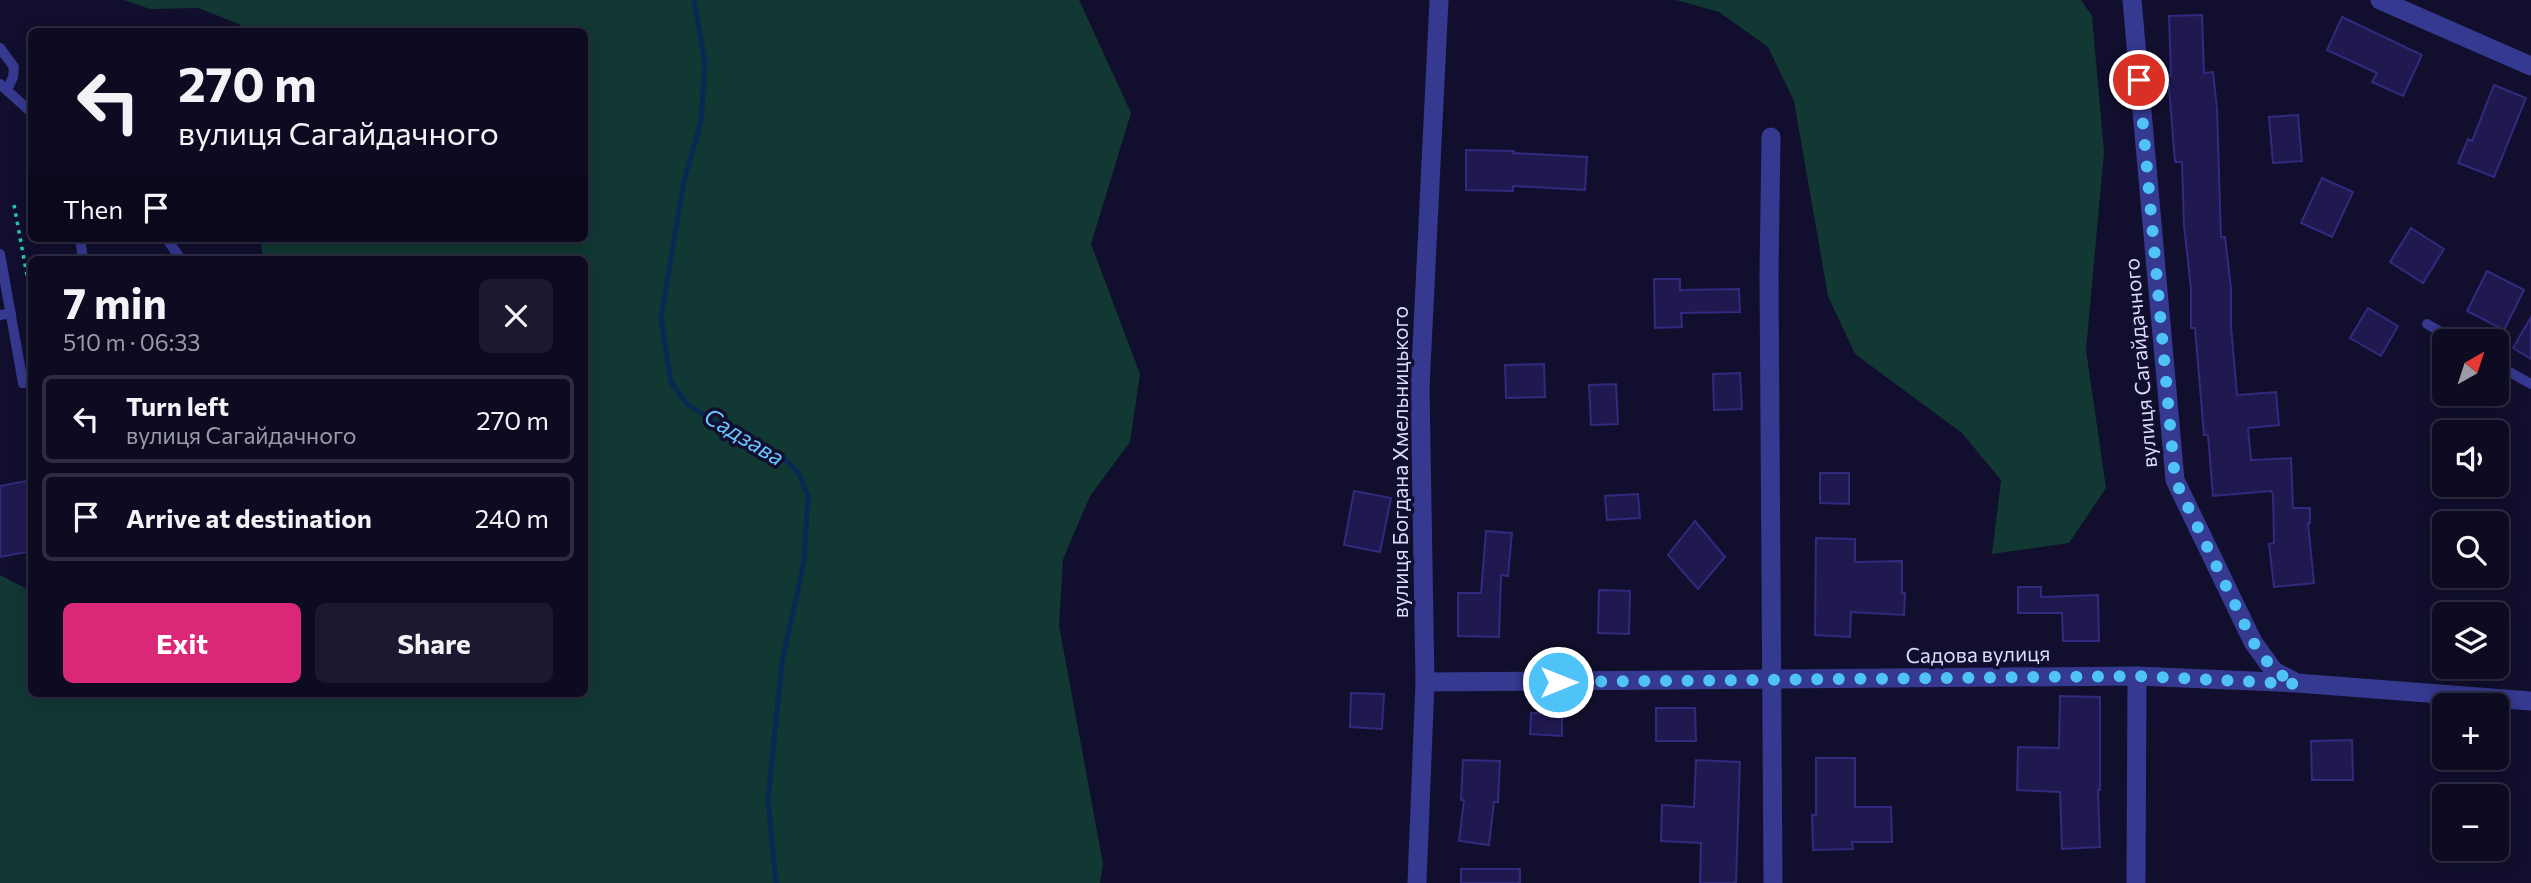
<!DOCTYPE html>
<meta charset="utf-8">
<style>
body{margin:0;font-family:Commissioner,sans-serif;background:#1b192f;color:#f1f3f6;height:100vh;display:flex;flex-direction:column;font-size:26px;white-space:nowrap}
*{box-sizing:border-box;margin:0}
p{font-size:23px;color:#9a9ba5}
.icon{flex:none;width:38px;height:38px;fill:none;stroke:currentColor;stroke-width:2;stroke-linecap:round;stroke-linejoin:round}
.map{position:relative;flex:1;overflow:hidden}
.drawer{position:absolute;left:28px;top:256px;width:560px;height:441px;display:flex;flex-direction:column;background:#0d0b22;border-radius:10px;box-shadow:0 4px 18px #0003,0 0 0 2px #2d2b40}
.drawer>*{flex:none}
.banner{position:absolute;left:28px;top:28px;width:560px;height:214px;border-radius:10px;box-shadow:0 4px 18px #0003,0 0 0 2px #2d2b40;background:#0d0b22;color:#f1f3f6;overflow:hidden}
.needle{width:46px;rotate:39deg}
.tools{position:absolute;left:2432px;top:329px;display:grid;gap:14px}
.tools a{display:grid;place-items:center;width:77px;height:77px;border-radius:10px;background:#0d0b22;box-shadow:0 4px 18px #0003,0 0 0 2px #2d2b40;font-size:35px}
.pin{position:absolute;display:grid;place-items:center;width:60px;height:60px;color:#fff;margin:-30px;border:4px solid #fff;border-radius:50%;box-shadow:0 2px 7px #0007}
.me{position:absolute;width:77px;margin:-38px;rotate:90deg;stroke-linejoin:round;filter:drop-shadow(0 0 5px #0008)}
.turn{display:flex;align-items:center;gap:24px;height:147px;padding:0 35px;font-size:32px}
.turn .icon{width:91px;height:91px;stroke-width:2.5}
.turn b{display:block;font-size:49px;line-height:60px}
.then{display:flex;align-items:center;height:66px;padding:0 35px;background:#0003;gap:14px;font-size:26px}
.round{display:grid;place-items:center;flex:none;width:74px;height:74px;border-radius:10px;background:#1b192f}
.overview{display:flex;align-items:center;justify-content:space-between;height:119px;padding:0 35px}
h1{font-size:42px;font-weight:700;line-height:52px}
.cta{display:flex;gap:14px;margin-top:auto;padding:14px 35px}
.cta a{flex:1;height:80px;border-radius:10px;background:#db2777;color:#fff;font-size:28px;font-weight:700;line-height:80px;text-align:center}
.cta a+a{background:#1b192f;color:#f1f3f6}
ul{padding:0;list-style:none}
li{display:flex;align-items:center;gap:21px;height:88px;margin:0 14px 10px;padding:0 21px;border:4px solid #2d2b40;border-radius:10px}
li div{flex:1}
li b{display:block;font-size:26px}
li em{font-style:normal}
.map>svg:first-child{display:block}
</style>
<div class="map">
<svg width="2531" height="883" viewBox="0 0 2531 883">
<rect width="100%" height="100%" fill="#110f2d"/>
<!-- green -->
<g fill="#113833">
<path d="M 124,0 L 1079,0 L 1131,113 L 1091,244 L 1140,374 L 1130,442 L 1090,496 L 1063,559 L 1059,625 L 1103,864 L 1100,883 L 0,883 L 0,575 L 27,589 L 31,587 L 32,693 L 584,693 L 584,259 L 263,259 L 260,238 L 584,238 L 584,32 L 249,31 L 239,24 L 198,8 L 150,9 Z"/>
<path d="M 1676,0 L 2081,0 L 2092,16 L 2104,152 L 2086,350 L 2106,488 L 2069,543 L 1992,554 L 2001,480 L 1962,433 L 1855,354 L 1828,296 L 1794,101 L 1768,47 L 1719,12 Z"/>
</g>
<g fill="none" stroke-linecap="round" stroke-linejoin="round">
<!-- stream -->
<path stroke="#082953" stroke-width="5" d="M 694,0 L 705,62 L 701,121 L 684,181 L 661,317 L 671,382 L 686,403 L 719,425 L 762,443 L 780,455 L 798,472 L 808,496 L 804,562 L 782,662 L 768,799 L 776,883"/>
</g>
<!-- building -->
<g fill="#201950" stroke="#33297e" stroke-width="2">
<path d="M 2202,15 L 2204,73 L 2213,72 L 2217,109 L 2221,237 L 2225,237 L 2231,288 L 2231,326 L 2237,395 L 2276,392 L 2279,425 L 2248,428 L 2251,460 L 2291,458 L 2293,508 L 2310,508 L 2310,523 L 2308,523 L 2314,583 L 2274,587 L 2269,544 L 2274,543 L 2273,494 L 2271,491 L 2213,496 L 2208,435 L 2204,435 L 2195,328 L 2191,328 L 2191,289 L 2184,225 L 2182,162 L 2175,162 L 2168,76 L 2171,76 L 2169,16 Z"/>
<path d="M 2342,17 L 2422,55 L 2403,96 L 2372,82 L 2377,73 L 2327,50 Z"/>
<path d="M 2494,85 L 2526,98 L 2494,177 L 2458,163 L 2468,139 L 2472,141 Z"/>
<path d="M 2298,115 L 2302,161 L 2273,163 L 2269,117 Z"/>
<path d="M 1466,150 L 1514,151 L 1513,153 L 1587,157 L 1585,190 L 1513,186 L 1513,191 L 1466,190 Z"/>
<path d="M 2322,178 L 2353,192 L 2332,237 L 2301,223 Z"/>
<path d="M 2411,228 L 2444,249 L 2423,283 L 2390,262 Z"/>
<path d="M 2487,271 L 2524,290 L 2504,330 L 2467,311 Z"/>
<path d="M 1654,279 L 1680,279 L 1680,290 L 1739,289 L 1740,312 L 1681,313 L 1682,327 L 1655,328 Z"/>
<path d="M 2368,308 L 2398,326 L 2381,356 L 2350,338 Z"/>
<path d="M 2531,317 L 2531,359 L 2513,348 Z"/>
<path d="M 1544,364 L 1545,397 L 1506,398 L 1505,365 Z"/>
<path d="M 1740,373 L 1742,409 L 1714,410 L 1713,374 Z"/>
<path d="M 1616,384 L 1618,424 L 1591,425 L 1589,385 Z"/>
<path d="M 1820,473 L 1849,473 L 1849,504 L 1820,503 Z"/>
<path d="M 32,480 L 32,551 L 0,557 L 0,486 Z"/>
<path d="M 1354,491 L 1391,498 L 1380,552 L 1344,545 Z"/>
<path d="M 1638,494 L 1640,518 L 1607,520 L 1605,496 Z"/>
<path d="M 1695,521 L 1725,557 L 1698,589 L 1668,555 Z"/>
<path d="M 1486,531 L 1512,533 L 1508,576 L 1501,575 L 1499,637 L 1458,636 L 1458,593 L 1481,593 Z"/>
<path d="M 1816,538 L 1855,539 L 1855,562 L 1902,561 L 1902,593 L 1905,593 L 1904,615 L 1851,612 L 1850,637 L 1815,635 Z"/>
<path d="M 2018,587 L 2041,587 L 2041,597 L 2098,595 L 2099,641 L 2063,641 L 2062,613 L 2018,613 Z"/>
<path d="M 1599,590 L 1630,591 L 1629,634 L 1598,633 Z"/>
<path d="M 1351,693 L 1384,694 L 1382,729 L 1350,727 Z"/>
<path d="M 2060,696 L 2100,697 L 2100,790 L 2098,790 L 2100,847 L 2062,849 L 2060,792 L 2017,790 L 2018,747 L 2059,748 Z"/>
<path d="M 1656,708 L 1695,708 L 1696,741 L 1656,741 Z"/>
<path d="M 1531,713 L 1562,714 L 1562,736 L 1530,734 Z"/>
<path d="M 2352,740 L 2353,780 L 2312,780 L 2311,741 Z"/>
<path d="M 1816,758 L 1855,758 L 1855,807 L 1891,807 L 1892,842 L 1852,842 L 1853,849 L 1813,850 L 1812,815 L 1816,815 Z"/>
<path d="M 1463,760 L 1500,761 L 1498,802 L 1494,802 L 1489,845 L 1459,841 L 1464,800 L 1461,800 Z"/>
<path d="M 1696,760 L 1740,762 L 1736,883 L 1700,883 L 1701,843 L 1661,841 L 1662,805 L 1694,807 Z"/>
<rect x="1461" y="869" width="59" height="14"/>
</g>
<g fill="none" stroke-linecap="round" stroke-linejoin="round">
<!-- path -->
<path stroke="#24c9b2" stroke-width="3.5" stroke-dasharray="3.5 5" stroke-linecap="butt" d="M 14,205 L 29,286"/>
<!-- lane -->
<g stroke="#353990" stroke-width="10">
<path d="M 0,48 L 14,67 L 13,77 L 7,90"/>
<path d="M 0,84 L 32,113"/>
<path d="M 80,238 L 83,259"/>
<path d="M 166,238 L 181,259"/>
<path d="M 0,254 L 23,383 L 32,382"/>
<path d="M 0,315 L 11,313"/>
<path d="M 2427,324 L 2457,341"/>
<path d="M 2497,365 L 2531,384"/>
</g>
<!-- street -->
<g stroke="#353990" stroke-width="19">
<path d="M 2132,0 L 2175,480 L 2253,642 L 2274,671 L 2293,681"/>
<path d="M 2380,0 L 2531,66"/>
<path d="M 1771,137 L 1769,275 L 1773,883"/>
<path d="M 1425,682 L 2137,676 L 2297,683 L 2531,701"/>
<path d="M 1417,883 L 1425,682 L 1420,388 L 1439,0"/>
<path d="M 2136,883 L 2137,676"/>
</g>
</g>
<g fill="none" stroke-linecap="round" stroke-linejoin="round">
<!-- route -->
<path stroke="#4fc3f7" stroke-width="12" stroke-dasharray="0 21.6" d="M 1558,682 L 2137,676 L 2297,684 L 2274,671 L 2253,642 L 2175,480 L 2139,80"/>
</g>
<g text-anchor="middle" stroke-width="7" stroke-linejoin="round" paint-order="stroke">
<!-- street labels -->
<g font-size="21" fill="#dcdbff" stroke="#110f2d">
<text transform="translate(2141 363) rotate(-95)" y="7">вулиця Сагайдачного</text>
<text transform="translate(1401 462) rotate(-90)" y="7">вулиця Богдана Хмельницького</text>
<text transform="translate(1978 655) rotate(-1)" y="7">Садова вулиця</text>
</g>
<!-- water labels -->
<g font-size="23" font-style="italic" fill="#69c5ff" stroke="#110f2d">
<text transform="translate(744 437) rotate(31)" y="8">Садзава</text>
</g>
</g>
</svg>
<div class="tools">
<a><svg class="needle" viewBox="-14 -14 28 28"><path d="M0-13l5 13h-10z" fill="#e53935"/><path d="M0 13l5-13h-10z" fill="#9a9ba5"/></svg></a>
<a><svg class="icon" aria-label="sound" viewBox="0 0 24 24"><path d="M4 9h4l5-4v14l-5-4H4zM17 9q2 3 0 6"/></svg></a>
<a><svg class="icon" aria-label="search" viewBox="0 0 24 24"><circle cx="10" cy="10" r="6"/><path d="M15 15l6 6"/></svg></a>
<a><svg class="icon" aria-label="layers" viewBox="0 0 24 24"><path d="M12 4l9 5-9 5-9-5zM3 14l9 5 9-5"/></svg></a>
<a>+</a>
<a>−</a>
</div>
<div class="pin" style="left:2139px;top:80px;background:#d93025"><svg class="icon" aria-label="arrive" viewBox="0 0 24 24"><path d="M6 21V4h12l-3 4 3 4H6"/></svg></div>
<svg class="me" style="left:1558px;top:682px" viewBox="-20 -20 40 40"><circle r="17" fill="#4fc3f7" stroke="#fff" stroke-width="3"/><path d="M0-11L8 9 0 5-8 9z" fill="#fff"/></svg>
<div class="banner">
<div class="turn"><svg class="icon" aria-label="left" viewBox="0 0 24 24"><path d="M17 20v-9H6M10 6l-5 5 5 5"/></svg><div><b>270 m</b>вулиця Сагайдачного</div></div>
<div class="then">Then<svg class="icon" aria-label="arrive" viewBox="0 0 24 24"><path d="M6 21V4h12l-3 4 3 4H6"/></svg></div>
</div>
<section class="drawer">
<div class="overview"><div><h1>7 min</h1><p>510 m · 06:33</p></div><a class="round"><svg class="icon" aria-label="close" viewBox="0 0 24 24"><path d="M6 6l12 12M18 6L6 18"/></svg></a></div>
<ul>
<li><svg class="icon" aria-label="left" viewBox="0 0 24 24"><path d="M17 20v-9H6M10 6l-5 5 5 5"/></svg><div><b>Turn left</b><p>вулиця Сагайдачного</p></div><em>270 m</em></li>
<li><svg class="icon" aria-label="arrive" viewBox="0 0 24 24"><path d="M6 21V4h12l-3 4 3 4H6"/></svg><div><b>Arrive at destination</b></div><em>240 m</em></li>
</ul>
<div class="cta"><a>Exit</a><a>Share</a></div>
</section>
</div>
